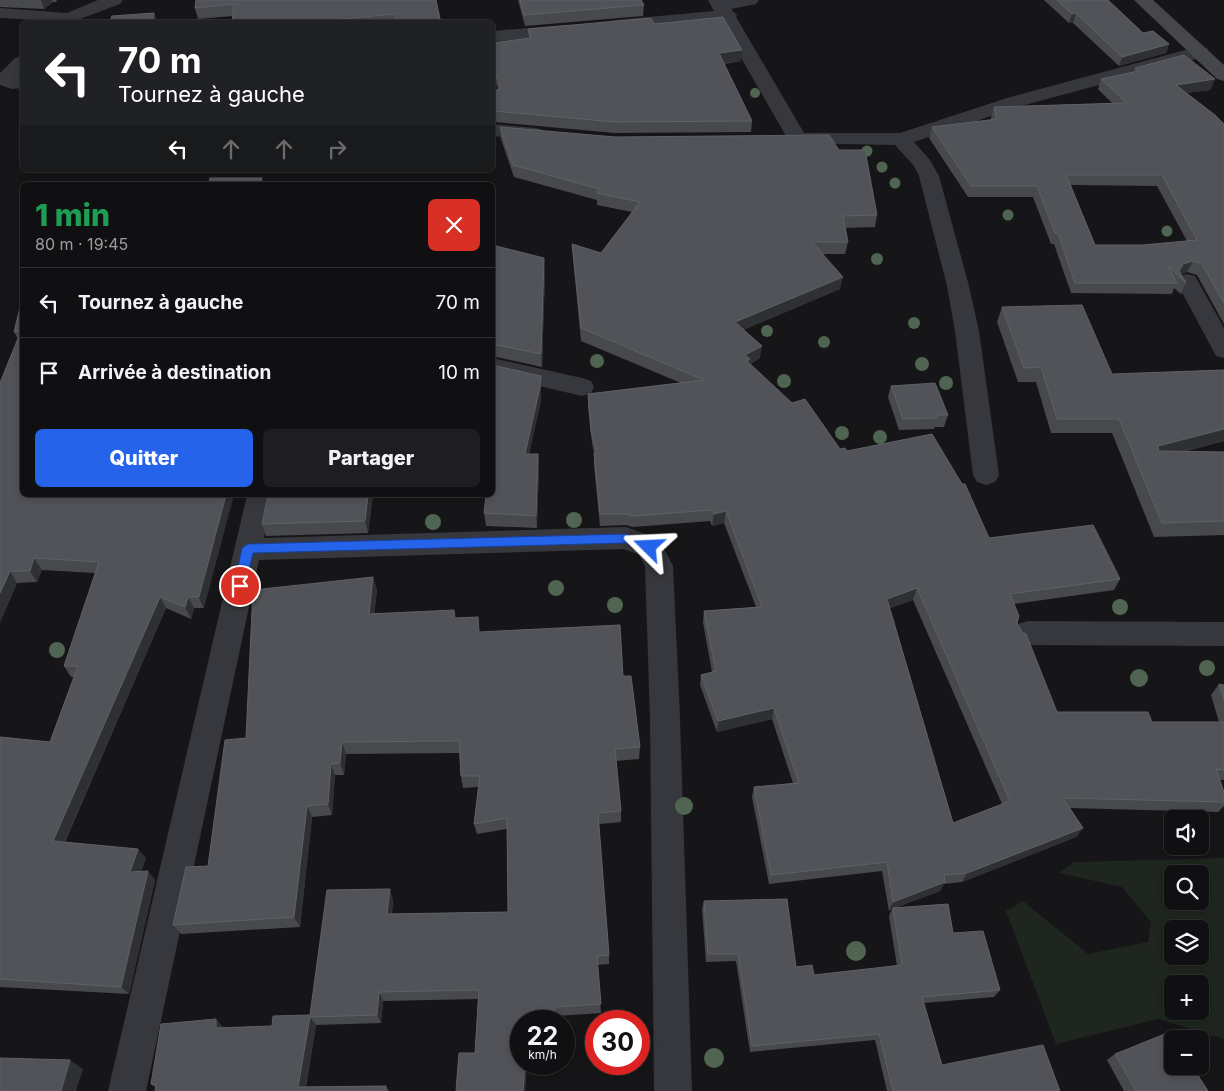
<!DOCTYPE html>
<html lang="fr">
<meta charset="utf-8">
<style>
body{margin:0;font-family:Inter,sans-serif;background:#1e1e20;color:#f1f3f6;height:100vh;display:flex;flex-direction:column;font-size:19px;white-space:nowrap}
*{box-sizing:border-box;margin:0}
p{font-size:16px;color:#9c9d9f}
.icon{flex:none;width:28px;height:28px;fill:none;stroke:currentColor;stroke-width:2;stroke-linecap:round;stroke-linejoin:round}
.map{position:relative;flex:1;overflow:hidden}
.details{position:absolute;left:20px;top:182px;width:475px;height:315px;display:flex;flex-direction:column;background:#101012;border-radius:8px;box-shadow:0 2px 8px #0003,0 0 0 1px #303032}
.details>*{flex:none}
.guide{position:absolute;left:20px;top:20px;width:475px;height:152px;border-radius:8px;box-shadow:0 2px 8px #0003,0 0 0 1px #303032;background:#202124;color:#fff;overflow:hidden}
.tools{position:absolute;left:1164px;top:810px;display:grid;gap:10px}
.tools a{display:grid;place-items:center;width:45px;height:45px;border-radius:8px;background:#101012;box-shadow:0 2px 8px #0003,0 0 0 1px #303032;font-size:25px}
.speed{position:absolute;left:510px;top:1010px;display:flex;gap:10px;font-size:25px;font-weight:700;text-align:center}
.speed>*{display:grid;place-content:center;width:65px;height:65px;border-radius:50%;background:#101012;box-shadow:0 2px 8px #0003,0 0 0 1px #303032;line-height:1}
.speed small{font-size:12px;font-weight:400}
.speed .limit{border:8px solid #d22;background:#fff;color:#111}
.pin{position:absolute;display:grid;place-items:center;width:42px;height:42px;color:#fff;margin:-21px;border:2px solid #fff;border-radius:50%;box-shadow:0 1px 5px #0007}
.me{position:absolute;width:55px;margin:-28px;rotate:291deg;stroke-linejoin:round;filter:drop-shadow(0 0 4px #0008)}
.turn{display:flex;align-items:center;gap:18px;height:105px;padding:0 15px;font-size:22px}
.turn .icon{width:65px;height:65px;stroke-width:2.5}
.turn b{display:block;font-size:35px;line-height:42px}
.lanes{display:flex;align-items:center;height:48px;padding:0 15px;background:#0003;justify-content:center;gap:25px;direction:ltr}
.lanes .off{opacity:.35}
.round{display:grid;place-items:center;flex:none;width:52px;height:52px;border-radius:8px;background:#1e1e20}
.overview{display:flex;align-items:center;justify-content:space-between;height:85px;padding:0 15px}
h1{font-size:30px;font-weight:800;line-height:38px;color:#1e9e55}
.cta{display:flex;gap:10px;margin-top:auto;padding:10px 15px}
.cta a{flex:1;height:58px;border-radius:8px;background:#2563eb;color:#fff;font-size:20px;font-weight:800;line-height:58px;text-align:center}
.cta a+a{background:#1e1e20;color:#f1f3f6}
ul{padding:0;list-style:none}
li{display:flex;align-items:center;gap:15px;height:70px;padding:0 15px;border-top:1px solid #303032}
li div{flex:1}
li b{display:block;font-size:19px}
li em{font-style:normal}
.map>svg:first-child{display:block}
</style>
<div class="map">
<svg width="1224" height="1091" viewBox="0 0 1224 1091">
<rect width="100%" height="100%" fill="#161618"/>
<!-- green -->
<path fill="#1e261f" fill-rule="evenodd" d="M 1224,858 L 1224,1039 L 1158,1019 L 1056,1044 L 1006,911 L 1023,901 L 1088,954 L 1148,942 L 1151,922 L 1122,887 L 1059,873 L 1074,862 ZM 1172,874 L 1200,874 L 1200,901 L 1172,901 ZM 1172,929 L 1200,929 L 1200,956 L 1172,956 ZM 1172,984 L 1200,984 L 1200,1011 L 1172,1011 Z"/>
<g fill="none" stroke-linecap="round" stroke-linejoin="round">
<!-- minor -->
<g fill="#37383d" fill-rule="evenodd">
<path d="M 98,0 L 123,0 L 120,4 L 72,22 L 0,18 L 0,8 L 67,13 Z"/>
<path d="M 708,0 L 759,0 L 756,4 L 731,9 L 737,15 L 736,17 L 804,133 L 900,133 L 1007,98 L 1193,48 L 1207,48 L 1209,52 L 1207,56 L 1021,106 L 914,142 L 930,160 L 939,176 L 969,286 L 979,331 L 999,475 L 995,482 L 986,485 L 977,482 L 973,475 L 955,331 L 947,286 L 919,176 L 914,166 L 895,145 L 787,143 L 784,139 L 786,136 L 720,21 L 616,30 L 610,29 L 607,25 L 610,21 L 616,20 L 714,11 Z"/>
<path d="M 566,25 L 572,26 L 575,30 L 572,34 L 492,42 L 492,31 Z"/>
<path d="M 22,56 L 22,72 L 18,77 L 22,76 L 22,88 L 12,89 L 0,85 L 0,73 L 15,58 Z"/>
<path d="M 492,124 L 536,128 L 543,130 L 546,134 L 543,138 L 536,140 L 492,136 Z"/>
<path d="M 1187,274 L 1195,276 L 1224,328 L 1224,358 L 1216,356 L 1176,281 L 1179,276 Z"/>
<path d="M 492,358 L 582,378 L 591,381 L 594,387 L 591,393 L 582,396 L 492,375 Z"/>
<path d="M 247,495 L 273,495 L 264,538 L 626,527 L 659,539 L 673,566 L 680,718 L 692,1091 L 654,1091 L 650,718 L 645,566 L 639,555 L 624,549 L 259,560 L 146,1091 L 108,1091 Z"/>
<path d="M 1028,621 L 1224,622 L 1224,646 L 1028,645 L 1018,642 L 1013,633 L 1018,624 Z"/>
</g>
<!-- secondary -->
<path fill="#45474d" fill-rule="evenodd" d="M 1134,0 L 1153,0 L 1224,65 L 1224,81 L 1217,79 Z"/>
</g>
<!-- trees -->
<g fill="#506452">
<circle cx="755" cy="93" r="5"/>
<circle cx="867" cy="151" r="5.5"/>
<circle cx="882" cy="167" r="5.5"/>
<circle cx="895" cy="183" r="5.5"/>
<circle cx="1008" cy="215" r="5.5"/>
<circle cx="1167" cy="231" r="5.5"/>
<circle cx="877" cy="259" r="6"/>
<circle cx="914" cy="323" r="6"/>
<circle cx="767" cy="331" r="6"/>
<circle cx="824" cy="342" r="6"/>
<circle cx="597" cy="361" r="7"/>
<circle cx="922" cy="364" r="7"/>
<circle cx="784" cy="381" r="7"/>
<circle cx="946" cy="383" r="7"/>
<circle cx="842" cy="433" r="7"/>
<circle cx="880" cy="437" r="7"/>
<circle cx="574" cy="520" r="8"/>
<circle cx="433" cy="522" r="8"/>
<circle cx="556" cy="588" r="8"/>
<circle cx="615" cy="605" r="8"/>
<circle cx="1120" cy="607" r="8"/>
<circle cx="57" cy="650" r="8"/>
<circle cx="1207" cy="668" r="8"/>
<circle cx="1139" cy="678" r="9"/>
<circle cx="684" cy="806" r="9"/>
<circle cx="856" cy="951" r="10"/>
<circle cx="714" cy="1058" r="10"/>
</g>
<!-- wall -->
<g fill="#47494d" fill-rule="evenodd">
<path d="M 0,0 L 57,0 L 56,2 L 53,2 L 44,9 L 0,7 Z"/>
<path d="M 196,0 L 436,0 L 441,22 L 232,22 L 233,16 L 198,19 L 195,8 Z"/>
<path d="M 518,0 L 641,0 L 644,5 L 643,16 L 525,26 Z"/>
<path d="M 1044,0 L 1108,0 L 1143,33 L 1169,44 L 1166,53 L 1119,66 L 1073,23 L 1069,23 Z"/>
<path d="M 654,24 L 741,61 L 724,64 L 752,121 L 751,132 L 615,133 L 495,122 L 492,115 L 492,91 L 498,90 L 492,70 L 492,43 L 529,38 L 528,29 Z"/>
<path d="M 1135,68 L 1215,79 L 1210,90 L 1186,93 L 1224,124 L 1224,324 L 1197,275 L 1187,272 L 1181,274 L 1186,283 L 1181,294 L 1174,288 L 1172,294 L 1071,293 L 1054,244 L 1051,244 L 1033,197 L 968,197 L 929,138 L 932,127 L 991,120 L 991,118 L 994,107 L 1112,103 L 1098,89 L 1101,79 L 1134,72 ZM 1071,185 L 1157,186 L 1187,241 L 1143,245 L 1095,245 Z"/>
<path d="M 500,127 L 877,215 L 875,227 L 845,228 L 848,242 L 845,254 L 823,254 L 840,289 L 743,330 L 760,358 L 750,364 L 840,449 L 847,451 L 989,538 L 1120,579 L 1114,590 L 1014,604 L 1017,623 L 1057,712 L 1152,722 L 1219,722 L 1211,695 L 1219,684 L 1224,685 L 1224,780 L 1220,780 L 1224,792 L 1224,806 L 1218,812 L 1070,808 L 1083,828 L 1076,837 L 962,882 L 944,884 L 940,891 L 897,907 L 953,933 L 1000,990 L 994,997 L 924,1003 L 942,1065 L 1060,1091 L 887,1091 L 875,1040 L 750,1052 L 736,961 L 706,962 L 702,909 L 704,901 L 796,967 L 814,975 L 897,966 L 889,916 L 892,909 L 889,911 L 882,871 L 769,884 L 752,797 L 754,787 L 793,783 L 772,719 L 717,732 L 700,685 L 701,675 L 712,672 L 703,622 L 704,611 L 756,607 L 724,523 L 712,526 L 710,521 L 633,527 L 626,525 L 600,526 L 594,465 L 594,453 L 592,443 L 588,406 L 588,394 L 681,383 L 581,341 L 573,257 L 572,244 L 601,253 L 632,212 L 597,205 L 597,200 L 514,177 L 501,139 ZM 913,600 L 1002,804 L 953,823 L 890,608 Z"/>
<path d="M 492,245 L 545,271 L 542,367 L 492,356 Z"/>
<path d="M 22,299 L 22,495 L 150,497 L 151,495 L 204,608 L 194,608 L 191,619 L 166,608 L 65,842 L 146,858 L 141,871 L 155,880 L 129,994 L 0,987 L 0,737 L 50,742 L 74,677 L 71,677 L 64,666 L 95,573 L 42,570 L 37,582 L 17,583 L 1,620 L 18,339 L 14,332 Z"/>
<path d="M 1002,307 L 1112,374 L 1224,370 L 1224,441 L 1183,452 L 1224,452 L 1224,535 L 1154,537 L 1112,433 L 1051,433 L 1036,382 L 1018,382 L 997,322 Z"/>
<path d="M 891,386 L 948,415 L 944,427 L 935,427 L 934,429 L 899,430 L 888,397 Z"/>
<path d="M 541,388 L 541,400 L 529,454 L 538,454 L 539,466 L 537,528 L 486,526 L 484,513 Z"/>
<path d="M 373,495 L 368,533 L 266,536 L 262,524 Z"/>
<path d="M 373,577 L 377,590 L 374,613 L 456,618 L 480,632 L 623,676 L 640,747 L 639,759 L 616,761 L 621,811 L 621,822 L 599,824 L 609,955 L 609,964 L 597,965 L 601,1013 L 556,1016 L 556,1021 L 521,1021 L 521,1064 L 527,1064 L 525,1091 L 475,1053 L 478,999 L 383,1001 L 381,1023 L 316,1025 L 306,1087 L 386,1086 L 389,1091 L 155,1091 L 155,1087 L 151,1084 L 216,1019 L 223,1028 L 272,1026 L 310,1015 L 393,899 L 392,914 L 508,912 L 507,829 L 477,834 L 474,824 L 478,787 L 463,788 L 461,776 L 460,753 L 346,754 L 344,775 L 335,775 L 332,815 L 312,817 L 300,927 L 181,934 L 173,925 L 208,866 L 246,738 Z"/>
<path d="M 1115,1054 L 1208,1091 L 1124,1091 L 1107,1060 Z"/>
</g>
<!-- shaded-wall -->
<g fill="#2f3033">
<path d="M 41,0 L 52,0 L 53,2 L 44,9 Z"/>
<path d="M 154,13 L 158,22 L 153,22 Z"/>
<path d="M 1076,13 L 1073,23 L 1069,23 L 1072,14 Z"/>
<path d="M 1169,44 L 1166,53 L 1119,66 L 1122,57 Z"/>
<path d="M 742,50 L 741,61 L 718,64 L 719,53 Z"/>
<path d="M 1215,79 L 1210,90 L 1171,95 L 1176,85 Z"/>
<path d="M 262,178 L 263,185 L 260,185 Z"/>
<path d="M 544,258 L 545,271 L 542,367 L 541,354 Z"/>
<path d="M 1193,261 L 1187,272 L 1177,275 L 1183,264 Z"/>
<path d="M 843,277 L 840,289 L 733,334 L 735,322 Z"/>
<path d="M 762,346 L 760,358 L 749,364 L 748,371 L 745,355 Z"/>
<path d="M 541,376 L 541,400 L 526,466 L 525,454 Z"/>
<path d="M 1224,429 L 1224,441 L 1150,460 L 1158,446 Z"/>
<path d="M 538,454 L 539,466 L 537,528 L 536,516 Z"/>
<path d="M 226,495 L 234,495 L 204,608 L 199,597 Z"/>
<path d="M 368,495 L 373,495 L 368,533 L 365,521 Z"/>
<path d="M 726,511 L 724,523 L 712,526 L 714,514 Z"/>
<path d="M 34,558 L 42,570 L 37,582 L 30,571 Z"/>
<path d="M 10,571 L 17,583 L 1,620 L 0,625 L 0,593 Z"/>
<path d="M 373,577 L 377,590 L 373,626 L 369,614 Z"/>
<path d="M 917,588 L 913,600 L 884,610 L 887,599 Z"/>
<path d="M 160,597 L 166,608 L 61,850 L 53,841 Z"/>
<path d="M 188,597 L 194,608 L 191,619 L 185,607 Z"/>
<path d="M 774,708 L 772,719 L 717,732 L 718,721 Z"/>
<path d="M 342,742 L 346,754 L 344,775 L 340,763 Z"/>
<path d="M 331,764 L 335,775 L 332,815 L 328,804 Z"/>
<path d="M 307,806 L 312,817 L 300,927 L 294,917 Z"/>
<path d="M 1083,828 L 1076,837 L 962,882 L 967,873 Z"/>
<path d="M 138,849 L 146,858 L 138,881 L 130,872 Z"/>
<path d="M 148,871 L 155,880 L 129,994 L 121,987 Z"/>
<path d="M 945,882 L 940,891 L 893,909 L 893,908 L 892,909 L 889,911 L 893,902 Z"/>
<path d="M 390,889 L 393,899 L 391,923 L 387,914 Z"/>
<path d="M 379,992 L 383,1001 L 381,1023 L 377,1015 Z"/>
<path d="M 555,1007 L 556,1016 L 556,1021 L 554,1021 Z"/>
<path d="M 310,1017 L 316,1025 L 305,1091 L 298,1087 Z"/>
<path d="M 216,1019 L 223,1027 L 223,1036 L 216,1028 Z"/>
<path d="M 70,1060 L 83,1069 L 76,1091 L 61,1091 Z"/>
<path d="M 525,1064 L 527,1064 L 525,1091 L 523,1091 Z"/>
</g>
<!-- building -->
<g fill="#525359" stroke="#5f6168" fill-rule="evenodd">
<path d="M 196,0 L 436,0 L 440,19 L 410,22 L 397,22 L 395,14 L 332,20 L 332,22 L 232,22 L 234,4 L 195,8 Z"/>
<path d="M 520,0 L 641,0 L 644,5 L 524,15 Z"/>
<path d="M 1057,0 L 1108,0 L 1143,33 L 1153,31 L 1169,44 L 1122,57 L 1076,13 L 1072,14 Z"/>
<path d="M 154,13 L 153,22 L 110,22 L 112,16 Z"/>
<path d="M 723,17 L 742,50 L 719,53 L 752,121 L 615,122 L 494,111 L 492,107 L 492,91 L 501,89 L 492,62 L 492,43 L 531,38 L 528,29 L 651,18 L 654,24 Z"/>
<path d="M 1184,55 L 1215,79 L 1176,85 L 1215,115 L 1224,124 L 1224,303 L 1202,264 L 1193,261 L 1183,264 L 1179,271 L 1186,283 L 1168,266 L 1177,283 L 1075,283 L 1058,233 L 1055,233 L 1037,186 L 971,186 L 932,127 L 997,119 L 994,107 L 1127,103 L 1101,79 L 1139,71 L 1135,68 ZM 1066,175 L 1162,175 L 1197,240 L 1143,245 L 1095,245 Z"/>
<path d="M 500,127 L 615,137 L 829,135 L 839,150 L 865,150 L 877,215 L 843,216 L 848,242 L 812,242 L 843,277 L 735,322 L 762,346 L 745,355 L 750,359 L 747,361 L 792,403 L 805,399 L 840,449 L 845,448 L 847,451 L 932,434 L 962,484 L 965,484 L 989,538 L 1093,525 L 1120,579 L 1010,594 L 1019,616 L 1017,623 L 1022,632 L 1026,634 L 1057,712 L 1148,712 L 1152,722 L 1224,722 L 1224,770 L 1216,769 L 1224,792 L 1224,802 L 1063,798 L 1083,828 L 967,873 L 944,875 L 945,882 L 893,902 L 887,862 L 771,875 L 754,787 L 799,783 L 774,708 L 718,721 L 701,675 L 716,671 L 704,611 L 762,607 L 726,511 L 714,514 L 711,510 L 633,516 L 626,514 L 600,514 L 594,453 L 597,453 L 591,431 L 588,394 L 704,380 L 581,328 L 572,244 L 601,253 L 640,202 L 597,193 L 599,189 L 513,165 ZM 917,588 L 1010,801 L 953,823 L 887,599 Z"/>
<path d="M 210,178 L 262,178 L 260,185 L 209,185 Z"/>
<path d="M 492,245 L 544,258 L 541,354 L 492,344 Z"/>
<path d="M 22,299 L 22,495 L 118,495 L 150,497 L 151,495 L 226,495 L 199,597 L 188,597 L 185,607 L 160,597 L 53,841 L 138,849 L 130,872 L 148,871 L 121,987 L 0,979 L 0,737 L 50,742 L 78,666 L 64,666 L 99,562 L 34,558 L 30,571 L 10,571 L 0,593 L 0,383 L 21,331 L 14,332 Z"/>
<path d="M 1082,305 L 1112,374 L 1224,370 L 1224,429 L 1158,446 L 1159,451 L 1224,452 L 1224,521 L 1162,523 L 1119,419 L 1057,419 L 1041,367 L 1024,368 L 1002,307 Z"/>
<path d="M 492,365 L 541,376 L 540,387 L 525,454 L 538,454 L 536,516 L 484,513 L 486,495 L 492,495 Z"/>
<path d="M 935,383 L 948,415 L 937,415 L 937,418 L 903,419 L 891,386 Z"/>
<path d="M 268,495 L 368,495 L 365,521 L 262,524 Z"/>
<path d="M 373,577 L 369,614 L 454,610 L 455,618 L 478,617 L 479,632 L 620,625 L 623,676 L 631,676 L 640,747 L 615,749 L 621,811 L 598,813 L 609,955 L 597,956 L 601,1004 L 555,1007 L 554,1021 L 521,1021 L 521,1064 L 525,1064 L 523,1091 L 456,1091 L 459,1053 L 475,1053 L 479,990 L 379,992 L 377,1015 L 310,1017 L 298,1087 L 386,1086 L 385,1091 L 155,1091 L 156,1085 L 151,1084 L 161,1024 L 216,1019 L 216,1028 L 272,1026 L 273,1016 L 310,1015 L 327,890 L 390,889 L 387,914 L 508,912 L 507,818 L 474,824 L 480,776 L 461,776 L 459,741 L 342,742 L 340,763 L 331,764 L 328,804 L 307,806 L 294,917 L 173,925 L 186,867 L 208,866 L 225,740 L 246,738 L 253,590 Z"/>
<path d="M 1219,684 L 1224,685 L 1224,700 Z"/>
<path d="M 787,899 L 796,967 L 812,965 L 814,975 L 902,965 L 893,908 L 948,904 L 953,933 L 983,931 L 1000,990 L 922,997 L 942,1065 L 1043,1045 L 1060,1091 L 893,1091 L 879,1034 L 752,1046 L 738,954 L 708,954 L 704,901 Z"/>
<path d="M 1170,1032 L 1174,1039 L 1172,1039 L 1172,1066 L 1192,1066 L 1208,1091 L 1136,1091 L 1115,1054 Z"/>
<path d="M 0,1058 L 70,1060 L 61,1091 L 0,1091 Z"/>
</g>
<!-- route -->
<path fill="#2563eb" stroke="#184099" d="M 626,534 L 653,544 L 653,550 L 649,552 L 626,543 L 253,553 L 244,590 L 240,591 L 234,586 L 242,548 L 248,544 Z"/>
</svg>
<div class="tools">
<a><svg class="icon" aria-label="sound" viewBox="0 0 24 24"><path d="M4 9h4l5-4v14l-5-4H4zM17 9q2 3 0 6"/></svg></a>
<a><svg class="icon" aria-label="search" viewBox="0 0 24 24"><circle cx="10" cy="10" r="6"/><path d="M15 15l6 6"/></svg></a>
<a><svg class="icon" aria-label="layers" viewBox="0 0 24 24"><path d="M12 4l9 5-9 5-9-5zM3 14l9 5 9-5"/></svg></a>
<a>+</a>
<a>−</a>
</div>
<div class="speed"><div>22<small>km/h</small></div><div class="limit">30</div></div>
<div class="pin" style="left:240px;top:586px;background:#d93025"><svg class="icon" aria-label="arrive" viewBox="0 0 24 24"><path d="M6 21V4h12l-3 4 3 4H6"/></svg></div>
<svg class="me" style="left:649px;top:547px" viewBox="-20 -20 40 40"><path d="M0-17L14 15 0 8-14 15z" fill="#2563eb" stroke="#fff" stroke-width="4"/></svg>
<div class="guide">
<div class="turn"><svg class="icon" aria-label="left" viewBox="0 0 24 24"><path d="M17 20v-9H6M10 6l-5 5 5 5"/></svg><div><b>70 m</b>Tournez à gauche</div></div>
<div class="lanes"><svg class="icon" aria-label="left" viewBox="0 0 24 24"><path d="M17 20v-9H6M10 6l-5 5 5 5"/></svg><svg class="icon off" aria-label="ahead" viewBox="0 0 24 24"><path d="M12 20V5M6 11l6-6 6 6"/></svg><svg class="icon off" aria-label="ahead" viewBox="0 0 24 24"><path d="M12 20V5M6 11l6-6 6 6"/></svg><svg class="icon off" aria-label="right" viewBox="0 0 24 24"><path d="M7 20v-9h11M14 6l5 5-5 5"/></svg></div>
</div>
<section class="details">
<div class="overview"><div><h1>1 min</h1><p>80 m · 19:45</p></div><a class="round" style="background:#d93025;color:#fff"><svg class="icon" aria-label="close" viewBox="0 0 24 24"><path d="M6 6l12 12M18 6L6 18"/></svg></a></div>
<ul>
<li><svg class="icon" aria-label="left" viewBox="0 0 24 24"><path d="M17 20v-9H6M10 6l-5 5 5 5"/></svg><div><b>Tournez à gauche</b></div><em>70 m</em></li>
<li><svg class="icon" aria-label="arrive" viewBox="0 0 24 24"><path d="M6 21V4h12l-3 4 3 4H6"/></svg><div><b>Arrivée à destination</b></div><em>10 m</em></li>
</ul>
<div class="cta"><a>Quitter</a><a>Partager</a></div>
</section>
</div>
